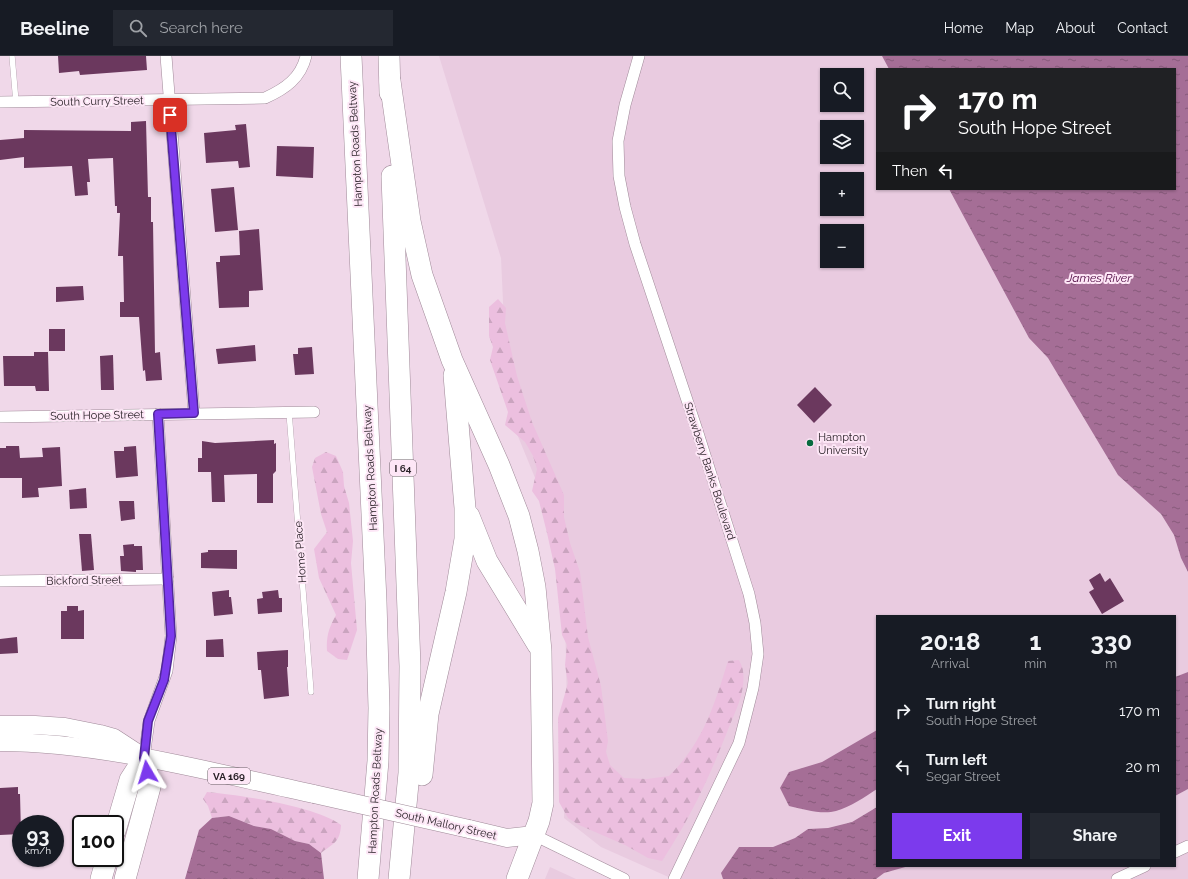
<!DOCTYPE html>
<meta charset="utf-8">
<style>
body{margin:0;font-family:Raleway,sans-serif;background:#242831;color:#f1f3f6;height:100vh;display:flex;flex-direction:column;font-size:15px;white-space:nowrap}
*{box-sizing:border-box;margin:0}
p{font-size:13px;color:#9ea1a6}
.icon{flex:none;width:22px;height:22px;fill:none;stroke:currentColor;stroke-width:2;stroke-linecap:round;stroke-linejoin:round}
.map{position:relative;flex:1;overflow:hidden}
.drawer{position:absolute;left:876px;top:559px;width:300px;height:252px;display:flex;flex-direction:column;background:#171b24;border-radius:0px;box-shadow:0 1px 3px #0004}
.drawer>*{flex:none}
.guide{position:absolute;left:876px;top:12px;width:300px;height:122px;border-radius:0px;box-shadow:0 1px 3px #0004;background:#202124;color:#fff;overflow:hidden}
.buttons{position:absolute;left:820px;top:12px;display:grid;gap:8px}
.buttons a{display:grid;place-items:center;width:44px;height:44px;border-radius:0px;background:#171b24;box-shadow:0 1px 3px #0004;font-size:20px}
.speed{position:absolute;left:12px;top:759px;display:flex;gap:8px;font-size:20px;font-weight:700;text-align:center}
.speed>*{display:grid;place-content:center;width:52px;height:52px;border-radius:50%;background:#171b24;box-shadow:0 1px 3px #0004;line-height:1}
.speed small{font-size:10px;font-weight:400}
.speed .limit{border:2px solid #111;border-radius:6px;background:#fff;color:#111}
.pin{position:absolute;display:grid;place-items:center;width:34px;height:34px;color:#fff;margin:-17px;border-radius:8px;box-shadow:0 2px 6px #0006}
.me{position:absolute;width:44px;margin:-22px;rotate:353deg;stroke-linejoin:round;filter:drop-shadow(0 0 3px #0008)}
.turn{display:flex;align-items:center;gap:14px;height:84px;padding:0 16px;font-size:18px}
.turn .icon{width:52px;height:52px;stroke-width:2.5}
.turn b{display:block;font-size:28px;line-height:34px}
.then{display:flex;align-items:center;height:38px;padding:0 16px;background:#0003;gap:8px;font-size:15px}
.eta{display:flex;justify-content:space-evenly;align-items:center;height:68px;text-align:center}
.eta b{font-size:24px;font-weight:700;line-height:28px}
.primary-button{display:flex;gap:8px;margin-top:auto;padding:8px 16px}
.primary-button a{flex:1;height:46px;border-radius:0px;background:#7c3aed;color:#fff;font-size:16px;font-weight:700;line-height:46px;text-align:center}
.primary-button a+a{background:#242831;color:#f1f3f6}
ul{padding:0;list-style:none}
li{display:flex;align-items:center;gap:12px;height:56px;padding:0 16px}
li div{flex:1}
li b{display:block;font-size:15px}
li em{font-style:normal}
header{display:flex;align-items:center;gap:24px;box-sizing:border-box;height:56px;padding:0 20px;background:#171b24;border-bottom:1px solid #363941}
header strong{font-size:19px}
nav{display:flex;gap:22px;margin-inline-start:auto;font-size:14px}
.search{width:280px;height:36px;background:#242831;display:flex;align-items:center;gap:10px;box-sizing:border-box;padding:0 14px;border-radius:0px;color:#9ea1a6;font-size:15px}
.map>svg:first-child{display:block}
</style>
<header>
<strong>Beeline</strong>
<div class="search"><svg class="icon" aria-label="search" viewBox="0 0 24 24"><circle cx="10" cy="10" r="6"/><path d="M15 15l6 6"/></svg>Search here</div>
<nav><a>Home</a><a>Map</a><a>About</a><a>Contact</a></nav>
</header>
<div class="map">
<svg width="1188" height="823" viewBox="0 0 1188 823">
<defs>
<pattern id="forest-firs" width="22" height="20" patternUnits="userSpaceOnUse"><rect width="22" height="20" fill="#ecbfdf"/><path d="M5 1l3.5 6h-7zM16 11l3.5 6h-7z" fill="#caa4bf"/></pattern>
<pattern id="water-ripples" width="26" height="14" patternUnits="userSpaceOnUse"><rect width="26" height="14" fill="#a56e96"/><path d="M2 4q2-2 4 0t4 0M15 11q2-2 4 0t4 0" fill="none" stroke="#865a7a"/></pattern>
</defs>
<rect width="100%" height="100%" fill="#f0d8e9"/>
<!-- built -->
<g fill="#e9cbe0" fill-rule="evenodd">
<path d="M 439,0 L 882,0 L 889,13 L 877,13 L 877,133 L 949,133 L 1029,282 L 1048,302 L 1145,441 L 1161,458 L 1174,479 L 1181,502 L 1188,516 L 1188,616 L 1175,621 L 1175,560 L 877,560 L 877,674 L 822,706 L 789,716 L 835,755 L 862,742 L 877,733 L 877,751 L 852,766 L 828,772 L 808,773 L 795,782 L 773,791 L 739,791 L 722,817 L 723,823 L 673,823 L 601,791 L 564,762 L 567,655 L 565,556 L 540,434 L 508,356 L 501,202 ZM 827,19 L 857,19 L 857,49 L 827,49 ZM 827,71 L 857,71 L 857,101 L 827,101 ZM 827,123 L 857,123 L 857,153 L 827,153 ZM 827,175 L 857,175 L 857,205 L 827,205 Z"/>
<path d="M 1188,733 L 1188,823 L 876,823 L 883,817 L 909,810 L 1175,810 L 1175,740 Z"/>
<path d="M 550,811 L 576,823 L 545,823 Z"/>
</g>
<!-- forest -->
<g fill="url(#forest-firs)">
<path d="M 498,243 L 506,252 L 505,267 L 517,320 L 532,366 L 564,439 L 564,461 L 570,487 L 580,516 L 588,581 L 601,630 L 608,685 L 606,696 L 610,709 L 624,722 L 647,723 L 669,720 C 703,687 714,650 728,605 L 739,604 C 740,607 743,611 743,615 C 746,634 736,654 729,671 C 711,718 690,763 662,805 L 648,802 L 625,789 L 579,769 L 568,762 L 559,746 L 558,662 L 568,627 L 565,609 L 567,589 L 562,579 L 555,513 L 547,477 L 539,445 L 532,435 L 537,413 L 533,400 L 525,386 L 505,369 L 508,356 L 490,304 L 493,291 L 489,280 L 489,251 Z"/>
<path d="M 326,396 L 336,400 L 343,416 L 344,430 L 349,447 L 353,485 L 351,507 L 357,574 L 347,604 L 338,603 L 327,595 C 326,581 329,571 336,559 L 319,522 L 314,493 L 327,476 L 321,458 L 312,411 L 315,402 Z"/>
<path d="M 207,736 C 239,739 316,750 341,769 C 340,786 334,787 321,797 L 309,788 L 295,785 L 271,773 L 254,770 L 229,760 L 212,762 L 208,750 L 203,743 Z"/>
</g>
<!-- water -->
<g fill="url(#water-ripples)">
<path d="M 882,0 L 1188,0 L 1188,516 L 1181,502 L 1174,479 L 1161,458 L 1118,419 L 1048,302 L 1029,282 L 949,133 L 1175,133 L 1175,13 L 889,13 Z"/>
<path d="M 1188,616 L 1188,733 L 1175,740 L 1175,621 Z"/>
<path d="M 877,674 L 877,733 C 865,741 850,751 836,755 C 822,759 803,753 789,750 L 780,732 L 789,716 L 822,706 Z"/>
<path d="M 877,751 L 877,810 L 909,810 L 884,817 L 876,823 L 723,823 L 721,817 L 739,791 L 773,791 L 795,782 L 808,773 L 828,772 L 852,766 Z"/>
<path d="M 229,760 L 254,770 L 271,773 L 295,785 L 309,788 L 321,797 L 324,823 L 185,823 L 199,774 L 212,762 Z"/>
</g>
<!-- building -->
<g fill="#6b385e">
<path d="M 58,0 L 146,0 L 147,14 L 80,19 L 79,15 L 59,17 Z"/>
<path d="M 146,65 L 148,141 L 151,141 L 151,166 L 153,166 L 155,297 L 160,296 L 162,324 L 146,325 L 145,314 L 143,315 L 139,261 L 120,261 L 120,246 L 124,246 L 123,200 L 118,200 L 120,157 L 117,157 L 117,150 L 115,150 L 113,102 L 88,103 L 90,126 L 87,126 L 88,139 L 75,140 L 72,110 L 24,112 L 24,101 L 0,104 L 0,84 L 24,82 L 24,74 L 131,75 L 131,66 Z"/>
<path d="M 246,68 L 250,111 L 239,112 L 238,105 L 206,107 L 204,77 L 236,74 L 235,69 Z"/>
<path d="M 277,90 L 314,91 L 313,122 L 276,120 Z"/>
<path d="M 234,131 L 238,174 L 215,176 L 211,133 Z"/>
<path d="M 259,173 L 263,234 L 249,235 L 249,251 L 219,252 L 216,206 L 220,206 L 220,200 L 240,199 L 239,175 Z"/>
<path d="M 83,230 L 84,244 L 56,246 L 56,231 Z"/>
<rect x="49" y="273" width="16" height="22"/>
<path d="M 255,289 L 256,305 L 218,308 L 216,293 Z"/>
<path d="M 312,291 L 314,318 L 295,319 L 293,298 L 298,298 L 298,292 Z"/>
<path d="M 34,296 L 48,296 L 49,335 L 36,335 L 35,330 L 4,330 L 3,300 L 34,300 Z"/>
<path d="M 113,299 L 114,334 L 101,334 L 100,300 Z"/>
<path d="M 815,331 L 832,349 L 814,367 L 797,349 Z"/>
<path d="M 274,384 L 274,388 L 276,387 L 276,415 L 273,418 L 273,447 L 257,447 L 257,418 L 224,419 L 225,446 L 212,446 L 211,416 L 198,416 L 198,402 L 202,402 L 202,385 L 215,387 Z"/>
<path d="M 6,390 L 19,390 L 20,402 L 43,401 L 42,392 L 60,391 L 62,430 L 38,432 L 39,441 L 22,442 L 22,422 L 0,422 L 0,392 L 6,392 Z"/>
<path d="M 136,390 L 138,420 L 116,422 L 114,395 L 124,395 L 124,391 Z"/>
<path d="M 86,432 L 87,452 L 70,453 L 69,434 Z"/>
<path d="M 119,445 L 134,445 L 135,463 L 121,465 Z"/>
<path d="M 79,478 L 91,478 L 94,514 L 82,515 Z"/>
<path d="M 134,488 L 134,490 L 142,490 L 143,514 L 136,514 L 136,516 L 121,515 L 120,500 L 124,500 L 123,489 Z"/>
<path d="M 208,494 L 237,494 L 237,513 L 201,512 L 201,497 L 208,496 Z"/>
<path d="M 1100,517 L 1105,526 L 1110,522 L 1124,545 L 1102,558 L 1089,536 L 1094,533 L 1089,524 Z"/>
<path d="M 229,534 L 229,541 L 231,541 L 233,558 L 214,560 L 212,536 Z"/>
<path d="M 278,534 L 279,542 L 282,542 L 282,556 L 258,558 L 257,543 L 263,542 L 262,536 Z"/>
<path d="M 67,550 L 78,550 L 78,555 L 84,554 L 84,583 L 61,583 L 61,555 L 67,555 Z"/>
<path d="M 17,581 L 18,597 L 0,598 L 0,583 Z"/>
<path d="M 223,583 L 224,601 L 206,601 L 206,584 Z"/>
<path d="M 288,594 L 288,611 L 287,611 L 289,640 L 264,643 L 261,614 L 258,614 L 257,596 Z"/>
<path d="M 18,731 L 18,738 L 20,738 L 21,778 L 0,779 L 0,732 Z"/>
</g>
<g fill="none" stroke-linecap="round" stroke-linejoin="round">
<defs>
<g id="service">
<path d="M 12,0 L 16,46"/>
<path d="M 289,356 L 311,636"/>
</g>
<g id="minor">
<path d="M 166,0 L 194,357"/>
<path d="M 639,0 L 625,49 L 618,85 L 619,120 L 625,151 L 635,188 L 697,374 L 749,538 L 755,567 L 758,598 L 753,632 L 739,687 L 674,823"/>
<path d="M 0,46 L 265,42 C 285,33 301,22 306,0"/>
<path d="M 0,361 L 314,356"/>
<path d="M 0,525 L 168,523"/>
<path d="M 144,702 L 149,665 L 167,615 L 171,580 L 158,358"/>
<path d="M 534,779 L 624,823"/>
<path d="M 1175,796 L 1188,790"/>
<path d="M 1117,823 L 1145,810"/>
</g>
<g id="primary">
<path d="M 0,669 L 35,669 L 65,671 L 100,678 L 114,682 L 140,699"/>
<path d="M 0,686 C 102,686 214,717 314,738"/>
<path d="M 469,773 L 507,782 L 534,779"/>
</g>
<g id="motorway">
<path d="M 351,0 L 376,545 L 379,652 L 378,705 L 368,823"/>
<path d="M 389,0 L 390,37"/>
<path d="M 390,25 L 410,165 L 422,219 L 452,304 L 499,409 L 519,460 L 528,495 L 535,531 L 541,595 L 543,747 L 539,765 L 517,823"/>
<path d="M 392,120 L 410,610 L 409,717 L 399,823"/>
<path d="M 469,460 L 487,505 L 538,589"/>
<path d="M 422,719 L 428,658 L 456,536 L 465,483 L 465,452 L 454,319"/>
<path d="M 115,775 L 130,724 L 144,702"/>
<path d="M 101,823 L 107,802"/>
<path d="M 125,823 L 150,731 L 144,702"/>
</g>
</defs>
<!-- service casing -->
<use href="#service" stroke="#a08a99" stroke-width="6"/>
<!-- minor casing -->
<use href="#minor" stroke="#a08a99" stroke-width="12"/>
<!-- primary casing -->
<use href="#primary" stroke="#a08a99" stroke-width="19"/>
<!-- motorway casing -->
<use href="#motorway" stroke="#a08a99" stroke-width="22"/>
<!-- service -->
<use href="#service" stroke="#fff" stroke-width="5.5"/>
<!-- minor -->
<use href="#minor" stroke="#fff" stroke-width="11"/>
<!-- primary -->
<use href="#primary" stroke="#fff" stroke-width="18"/>
<!-- motorway -->
<use href="#motorway" stroke="#fff" stroke-width="21"/>
<defs>
<path id="primary-bridge" d="M 314,738 L 469,773"/>
</defs>
<!-- primary-bridge casing -->
<use href="#primary-bridge" stroke="#a08a99" stroke-width="19" stroke-linecap="butt"/>
<!-- primary-bridge -->
<use href="#primary-bridge" stroke="#fff" stroke-width="18"/>
</g>
<g fill="none" stroke-linecap="round" stroke-linejoin="round">
<defs>
<path id="route" d="M 147,716 L 144,702 L 148,665 L 164,624 L 171,580 L 158,358 L 194,357 L 170,59"/>
</defs>
<!-- route casing -->
<use href="#route" stroke="#51269a" stroke-width="10"/>
<!-- route -->
<use href="#route" stroke="#7c3aed" stroke-width="7"/>
</g>
<!-- markers -->
<circle fill="#076a3f" stroke="#fde6f6" stroke-width="1.5" cx="810" cy="387" r="4"/>
<g text-anchor="middle" stroke-width="4" stroke-linejoin="round" paint-order="stroke">
<!-- shield labels -->
<g fill="#fde6f6" stroke="#695c65" stroke-width="1">
<rect x="390" y="404" width="26" height="16" rx="3"/>
<rect x="208" y="712" width="42" height="16" rx="3"/>
</g>
<g font-size="10" font-weight="bold" fill="#292127">
<text x="403" y="416">I 64</text>
<text x="229" y="724">VA 169</text>
</g>
<!-- street labels -->
<g font-size="11" fill="#292127" stroke="#fde6f6">
<text transform="translate(97 45) rotate(-1)" y="4">South Curry Street</text>
<text transform="translate(355 88) rotate(-93)" y="4">Hampton Roads Beltway</text>
<text transform="translate(97 359) rotate(-1)" y="4">South Hope Street</text>
<text transform="translate(370 412) rotate(-93)" y="4">Hampton Roads Beltway</text>
<text transform="translate(710 415) rotate(72)" y="4">Strawberry Banks Boulevard</text>
<text transform="translate(300 496) rotate(-94)" y="4">Home Place</text>
<text transform="translate(84 524) rotate(-1)" y="4">Bickford Street</text>
<text transform="translate(375 735) rotate(-87)" y="4">Hampton Roads Beltway</text>
<text transform="translate(446 768) rotate(13)" y="4">South Mallory Street</text>
</g>
<!-- poi labels -->
<g font-size="11" fill="#292127" stroke="#fde6f6" text-anchor="start">
<text x="818" y="385">Hampton<tspan x="818" dy="13">University</tspan></text>
</g>
<!-- water labels -->
<g font-size="12" font-style="italic" fill="#500a43" stroke="#fde6f6">
<text x="1099" y="226">James River</text>
</g>
</g>
</svg>
<div class="buttons">
<a><svg class="icon" aria-label="search" viewBox="0 0 24 24"><circle cx="10" cy="10" r="6"/><path d="M15 15l6 6"/></svg></a>
<a><svg class="icon" aria-label="layers" viewBox="0 0 24 24"><path d="M12 4l9 5-9 5-9-5zM3 14l9 5 9-5"/></svg></a>
<a>+</a>
<a>−</a>
</div>
<div class="speed"><div>93<small>km/h</small></div><div class="limit">100</div></div>
<div class="pin" style="left:170px;top:59px;background:#d93025"><svg class="icon" aria-label="arrive" viewBox="0 0 24 24"><path d="M6 21V4h12l-3 4 3 4H6"/></svg></div>
<svg class="me" style="left:147px;top:716px" viewBox="-20 -20 40 40"><path d="M0-17L14 15 0 8-14 15z" fill="#7c3aed" stroke="#fff" stroke-width="4"/></svg>
<div class="guide">
<div class="turn"><svg class="icon" aria-label="right" viewBox="0 0 24 24"><path d="M7 20v-9h11M14 6l5 5-5 5"/></svg><div><b>170 m</b>South Hope Street</div></div>
<div class="then">Then<svg class="icon" aria-label="left" viewBox="0 0 24 24"><path d="M17 20v-9H6M10 6l-5 5 5 5"/></svg></div>
</div>
<section class="drawer">
<div class="eta">
<div><b>20:18</b><p>Arrival</p></div>
<div><b>1</b><p>min</p></div>
<div><b>330</b><p>m</p></div>
</div>
<ul>
<li><svg class="icon" aria-label="right" viewBox="0 0 24 24"><path d="M7 20v-9h11M14 6l5 5-5 5"/></svg><div><b>Turn right</b><p>South Hope Street</p></div><em>170 m</em></li>
<li><svg class="icon" aria-label="left" viewBox="0 0 24 24"><path d="M17 20v-9H6M10 6l-5 5 5 5"/></svg><div><b>Turn left</b><p>Segar Street</p></div><em>20 m</em></li>
</ul>
<div class="primary-button"><a>Exit</a><a>Share</a></div>
</section>
</div>
